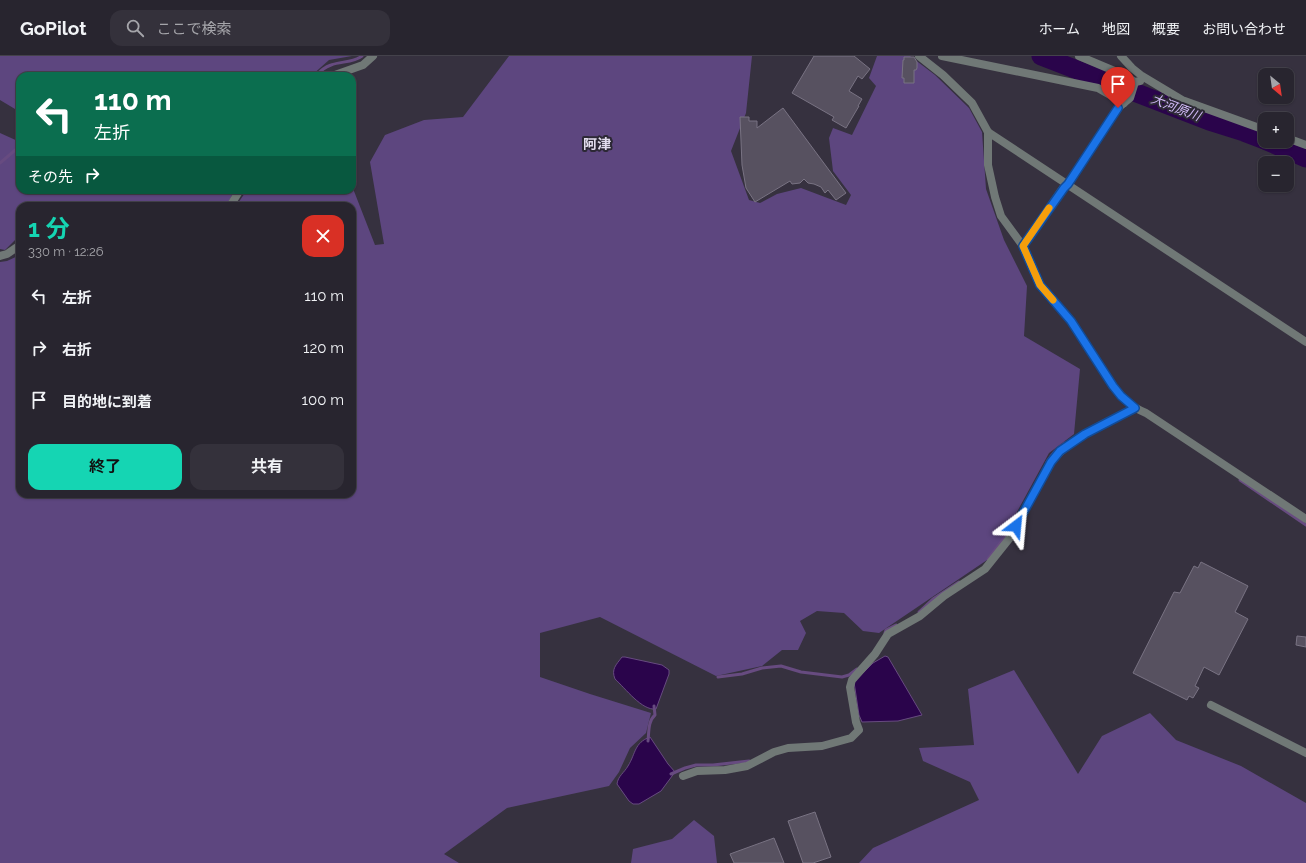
<!DOCTYPE html>
<html lang="ja">
<meta charset="utf-8">
<style>
body{margin:0;font-family:Raleway,"Noto Sans JP",sans-serif;background:#34313b;color:#f1f3f6;height:100vh;display:flex;flex-direction:column;font-size:15px;white-space:nowrap}
*{box-sizing:border-box;margin:0}
p{font-size:13px;color:#a5a5aa}
.icon{flex:none;width:22px;height:22px;fill:none;stroke:currentColor;stroke-width:2;stroke-linecap:round;stroke-linejoin:round}
.map{position:relative;flex:1;overflow:hidden}
.drawer{position:absolute;left:16px;top:146px;width:340px;height:296px;display:flex;flex-direction:column;background:#28252f;border-radius:12px;box-shadow:0 1px 3px #0004,0 0 0 1px #44424b}
.drawer>*{flex:none}
.hud{position:absolute;left:16px;top:16px;width:340px;height:122px;border-radius:12px;box-shadow:0 1px 3px #0004,0 0 0 1px #44424b;background:#0b6e4f;color:#fff;overflow:hidden}
.needle{width:26px;rotate:151deg}
.buttons{position:absolute;left:1258px;top:12px;display:grid;gap:8px}
.buttons a{display:grid;place-items:center;width:36px;height:36px;border-radius:8px;background:#28252f;box-shadow:0 1px 3px #0004,0 0 0 1px #44424b;font-size:20px}
.pin{position:absolute;display:grid;place-items:center;width:34px;height:34px;color:#fff;margin:-41px -17px;border-radius:50% 50% 50% 0;rotate:-45deg;box-shadow:0 0 4px #0007}
.pin .icon{rotate:45deg}
.me{position:absolute;width:44px;margin:-22px;rotate:29deg;stroke-linejoin:round;filter:drop-shadow(0 0 3px #0008)}
.turn{display:flex;align-items:center;gap:14px;height:84px;padding:0 12px;font-size:18px}
.turn .icon{width:52px;height:52px;stroke-width:2.5}
.turn b{display:block;font-size:28px;line-height:34px}
.then{display:flex;align-items:center;height:38px;padding:0 12px;background:#0003;gap:8px;font-size:15px}
.round{display:grid;place-items:center;flex:none;width:42px;height:42px;border-radius:12px;background:#34313b}
.head{display:flex;align-items:center;justify-content:space-between;height:68px;padding:0 12px}
h1{font-size:24px;font-weight:700;line-height:30px;color:#15d5b3}
.action{display:flex;gap:8px;margin-top:auto;padding:8px 12px}
.action a{flex:1;height:46px;border-radius:12px;background:#15d5b3;color:#111;font-size:16px;font-weight:700;line-height:46px;text-align:center}
.action a+a{background:#34313b;color:#f1f3f6}
ul{padding:0;list-style:none}
li{display:flex;align-items:center;gap:12px;height:52px;padding:0 12px}
li div{flex:1}
li b{display:block;font-size:15px}
li em{font-style:normal}
header{display:flex;align-items:center;gap:24px;box-sizing:border-box;height:56px;padding:0 20px;background:#28252f;border-bottom:1px solid #44424b}
header strong{font-size:19px}
nav{display:flex;gap:22px;margin-inline-start:auto;font-size:14px}
.search{width:280px;height:36px;background:#34313b;display:flex;align-items:center;gap:10px;box-sizing:border-box;padding:0 14px;border-radius:12px;color:#a5a5aa;font-size:15px}
.map>svg:first-child{display:block}
</style>
<header>
<strong>GoPilot</strong>
<div class="search"><svg class="icon" aria-label="search" viewBox="0 0 24 24"><circle cx="10" cy="10" r="6"/><path d="M15 15l6 6"/></svg>ここで検索</div>
<nav><a>ホーム</a><a>地図</a><a>概要</a><a>お問い合わせ</a></nav>
</header>
<div class="map">
<svg width="1306" height="807" viewBox="0 0 1306 807">
<rect width="100%" height="100%" fill="#36313f"/>
<!-- green -->
<g fill="#5d467f">
<path d="M 0,0 L 352,0 L 329,4 L 311,20 L 20,20 L 20,56 L 0,44 Z"/>
<path d="M 509,0 L 752,0 L 746,57 L 731,95 L 749,144 L 760,147 L 777,138 L 801,132 L 846,149 L 851,139 L 833,115 L 829,82 L 833,72 L 852,79 L 876,30 L 869,22 L 877,0 L 910,0 L 935,19 L 969,52 L 982,76 L 986,133 L 1004,184 L 1027,230 L 1024,280 L 1080,313 L 1074,378 L 1049,397 L 993,500 L 879,577 L 863,575 L 844,557 L 817,555 L 800,565 L 806,577 L 798,594 L 782,594 L 762,610 L 716,620 L 600,561 L 540,577 L 540,621 L 590,638 L 651,657 L 646,677 L 630,692 L 619,716 L 609,730 L 507,752 L 444,798 L 459,807 L 0,807 L 0,206 L 7,205 L 20,199 L 20,438 L 352,438 L 352,150 L 236,150 L 247,134 L 352,134 L 352,130 L 375,189 L 384,188 L 370,106 L 385,79 L 424,64 L 463,61 Z"/>
<path d="M 0,77 L 20,86 L 20,134 L 235,134 L 226,150 L 20,150 L 20,179 L 5,194 L 0,193 Z"/>
<path d="M 1014,614 L 1078,718 L 1102,680 L 1150,657 L 1176,684 L 1241,710 L 1306,747 L 1306,807 L 859,807 L 873,792 L 979,744 L 970,726 L 923,705 L 919,692 L 974,689 L 968,633 Z"/>
<path d="M 694,764 L 714,780 L 717,807 L 631,807 L 633,793 L 672,783 Z"/>
</g>
<!-- water -->
<g fill="#2a044b" stroke="#674b80">
<path d="M 885,600 L 888,601 L 922,659 L 898,665 L 862,666 L 859,659 L 854,626 L 873,607 Z"/>
<path d="M 622,601 L 625,601 L 662,609 L 669,614 L 669,618 L 656,653 C 642,655 625,632 615,623 C 611,613 616,609 622,601 Z"/>
<path d="M 650,681 L 668,708 L 675,716 L 661,735 L 639,748 L 633,748 L 629,745 L 617,728 C 618,720 624,717 628,710 C 636,697 634,687 650,681 Z"/>
</g>
<g fill="none" stroke-linecap="round" stroke-linejoin="round">
<!-- stream -->
<g stroke="#674b80" stroke-width="3">
<path d="M 316,20 C 320,15 325,11 331,9 C 341,5 353,7 362,0"/>
<path d="M 0,107 L 20,90"/>
<path d="M 1047,406 C 1052,398 1057,392 1065,387"/>
<path d="M 1240,424 L 1306,469"/>
<path d="M 988,503 L 1009,476"/>
<path d="M 919,556 L 933,543 L 959,526"/>
<path d="M 885,577 L 886,574 L 896,569"/>
<path d="M 718,621 L 742,618 L 762,612 L 781,610 L 801,616 L 842,621 L 849,619 L 857,613"/>
<path d="M 648,685 C 649,676 648,665 655,659 L 654,650"/>
<path d="M 671,718 L 685,712 L 696,709 L 713,709 L 749,705"/>
</g>
<!-- river -->
<g stroke="#2a044b" stroke-width="19">
<path d="M 1041,0 L 1209,65 L 1244,76 L 1265,84"/>
<path d="M 1267,85 L 1306,102"/>
</g>
</g>
<!-- building -->
<g fill="#575160" stroke="#797383">
<path d="M 814,0 L 854,0 L 870,13 L 862,23 L 858,20 L 849,35 L 862,43 L 858,50 L 859,50 L 846,72 L 832,64 L 834,61 L 792,37 Z"/>
<path d="M 904,1 L 914,1 L 917,6 L 917,12 L 916,14 L 914,14 L 914,27 L 904,27 L 904,22 L 902,22 L 903,4 L 904,4 Z"/>
<path d="M 783,52 L 846,137 L 836,144 L 828,134 L 825,137 L 821,131 L 814,128 L 808,127 L 804,123 L 800,127 L 792,128 L 790,125 L 755,146 L 746,132 L 742,109 L 740,61 L 749,61 L 749,65 L 757,65 L 757,72 Z"/>
<path d="M 1201,506 L 1248,530 L 1235,556 L 1248,563 L 1219,619 L 1204,611 L 1195,630 L 1199,632 L 1193,642 L 1189,640 L 1187,644 L 1133,617 L 1174,536 L 1180,537 L 1194,510 L 1198,512 Z"/>
<path d="M 1297,580 L 1306,581 L 1306,591 L 1296,589 Z"/>
<path d="M 815,756 L 831,801 L 813,807 L 803,807 L 788,765 Z"/>
<path d="M 774,782 L 784,807 L 734,807 L 730,798 Z"/>
</g>
<g fill="none" stroke-linecap="round" stroke-linejoin="round">
<!-- street -->
<g stroke="#707876" stroke-width="8">
<path d="M 919,0 L 943,19 L 972,47 L 988,76 L 988,109 L 995,141 L 1001,160 L 1023,190 L 1040,229 L 1071,265 L 1113,330 C 1123,342 1131,351 1146,357 L 1306,463"/>
<path d="M 942,0 L 1098,32 L 1124,47"/>
<path d="M 1079,0 L 1124,19 L 1135,26 L 1140,25"/>
<path d="M 1121,0 L 1132,12 L 1142,20 L 1182,44 L 1265,74"/>
<path d="M 332,20 L 363,9 L 373,0"/>
<path d="M 988,76 L 1306,286"/>
<path d="M 1287,82 L 1306,89"/>
<path d="M 230,150 L 240,134"/>
<path d="M 1023,190 L 1063,132 L 1068,128 L 1118,52 L 1130,42 L 1135,26"/>
<path d="M 0,200 L 7,198 L 20,189"/>
<path d="M 1211,649 L 1306,697"/>
<path d="M 683,720 L 697,715 L 725,714 L 747,710 L 774,696 L 788,692 L 822,690 L 851,682 L 859,674 L 856,666 L 850,631 L 852,624 L 875,598 L 888,578 L 920,560 L 944,540 L 985,513 L 1009,483 L 1051,406 C 1072,380 1106,367 1135,352"/>
</g>
</g>
<g fill="none" stroke-linecap="round" stroke-linejoin="round">
<defs>
<path id="route" d="M 1016,470 L 1051,406 L 1060,395 L 1085,378 L 1135,352 L 1121,340 L 1113,330 L 1071,265 L 1040,229 L 1023,190 L 1064,132 L 1068,128 L 1118,52"/>
</defs>
<!-- route casing -->
<use href="#route" stroke="#114b97" stroke-width="10"/>
<!-- route -->
<use href="#route" stroke="#1a73e8" stroke-width="7"/>
<!-- slow -->
<path stroke="#f59e0b" stroke-width="7" d="M 1049,152 L 1023,190 L 1040,229 L 1053,244"/>
</g>
<g text-anchor="middle" stroke-width="4" stroke-linejoin="round" paint-order="stroke">
<!-- water labels -->
<g font-size="13" font-style="italic" fill="#d1baf8" stroke="#2c2835">
<text transform="translate(1176 51) rotate(21)" y="5">大河原川</text>
</g>
<!-- quarter labels -->
<g font-size="14" font-weight="bold" fill="#e2dced" stroke="#2c2835">
<text x="597" y="93">阿津</text>
</g>
</g>
</svg>
<div class="buttons">
<a><svg class="needle" viewBox="-14 -14 28 28"><path d="M0-13l5 13h-10z" fill="#e53935"/><path d="M0 13l5-13h-10z" fill="#a5a5aa"/></svg></a>
<a>+</a>
<a>−</a>
</div>
<div class="pin" style="left:1118px;top:52px;background:#d93025"><svg class="icon" aria-label="arrive" viewBox="0 0 24 24"><path d="M6 21V4h12l-3 4 3 4H6"/></svg></div>
<svg class="me" style="left:1016px;top:470px" viewBox="-20 -20 40 40"><path d="M0-17L14 15 0 8-14 15z" fill="#1a73e8" stroke="#fff" stroke-width="4"/></svg>
<div class="hud">
<div class="turn"><svg class="icon" aria-label="left" viewBox="0 0 24 24"><path d="M17 20v-9H6M10 6l-5 5 5 5"/></svg><div><b>110 m</b>左折</div></div>
<div class="then">その先<svg class="icon" aria-label="right" viewBox="0 0 24 24"><path d="M7 20v-9h11M14 6l5 5-5 5"/></svg></div>
</div>
<section class="drawer">
<div class="head"><div><h1>1 分</h1><p>330 m · 12:26</p></div><a class="round" style="background:#d93025;color:#fff"><svg class="icon" aria-label="close" viewBox="0 0 24 24"><path d="M6 6l12 12M18 6L6 18"/></svg></a></div>
<ul>
<li><svg class="icon" aria-label="left" viewBox="0 0 24 24"><path d="M17 20v-9H6M10 6l-5 5 5 5"/></svg><div><b>左折</b></div><em>110 m</em></li>
<li><svg class="icon" aria-label="right" viewBox="0 0 24 24"><path d="M7 20v-9h11M14 6l5 5-5 5"/></svg><div><b>右折</b></div><em>120 m</em></li>
<li><svg class="icon" aria-label="arrive" viewBox="0 0 24 24"><path d="M6 21V4h12l-3 4 3 4H6"/></svg><div><b>目的地に到着</b></div><em>100 m</em></li>
</ul>
<div class="action"><a>終了</a><a>共有</a></div>
</section>
</div>
